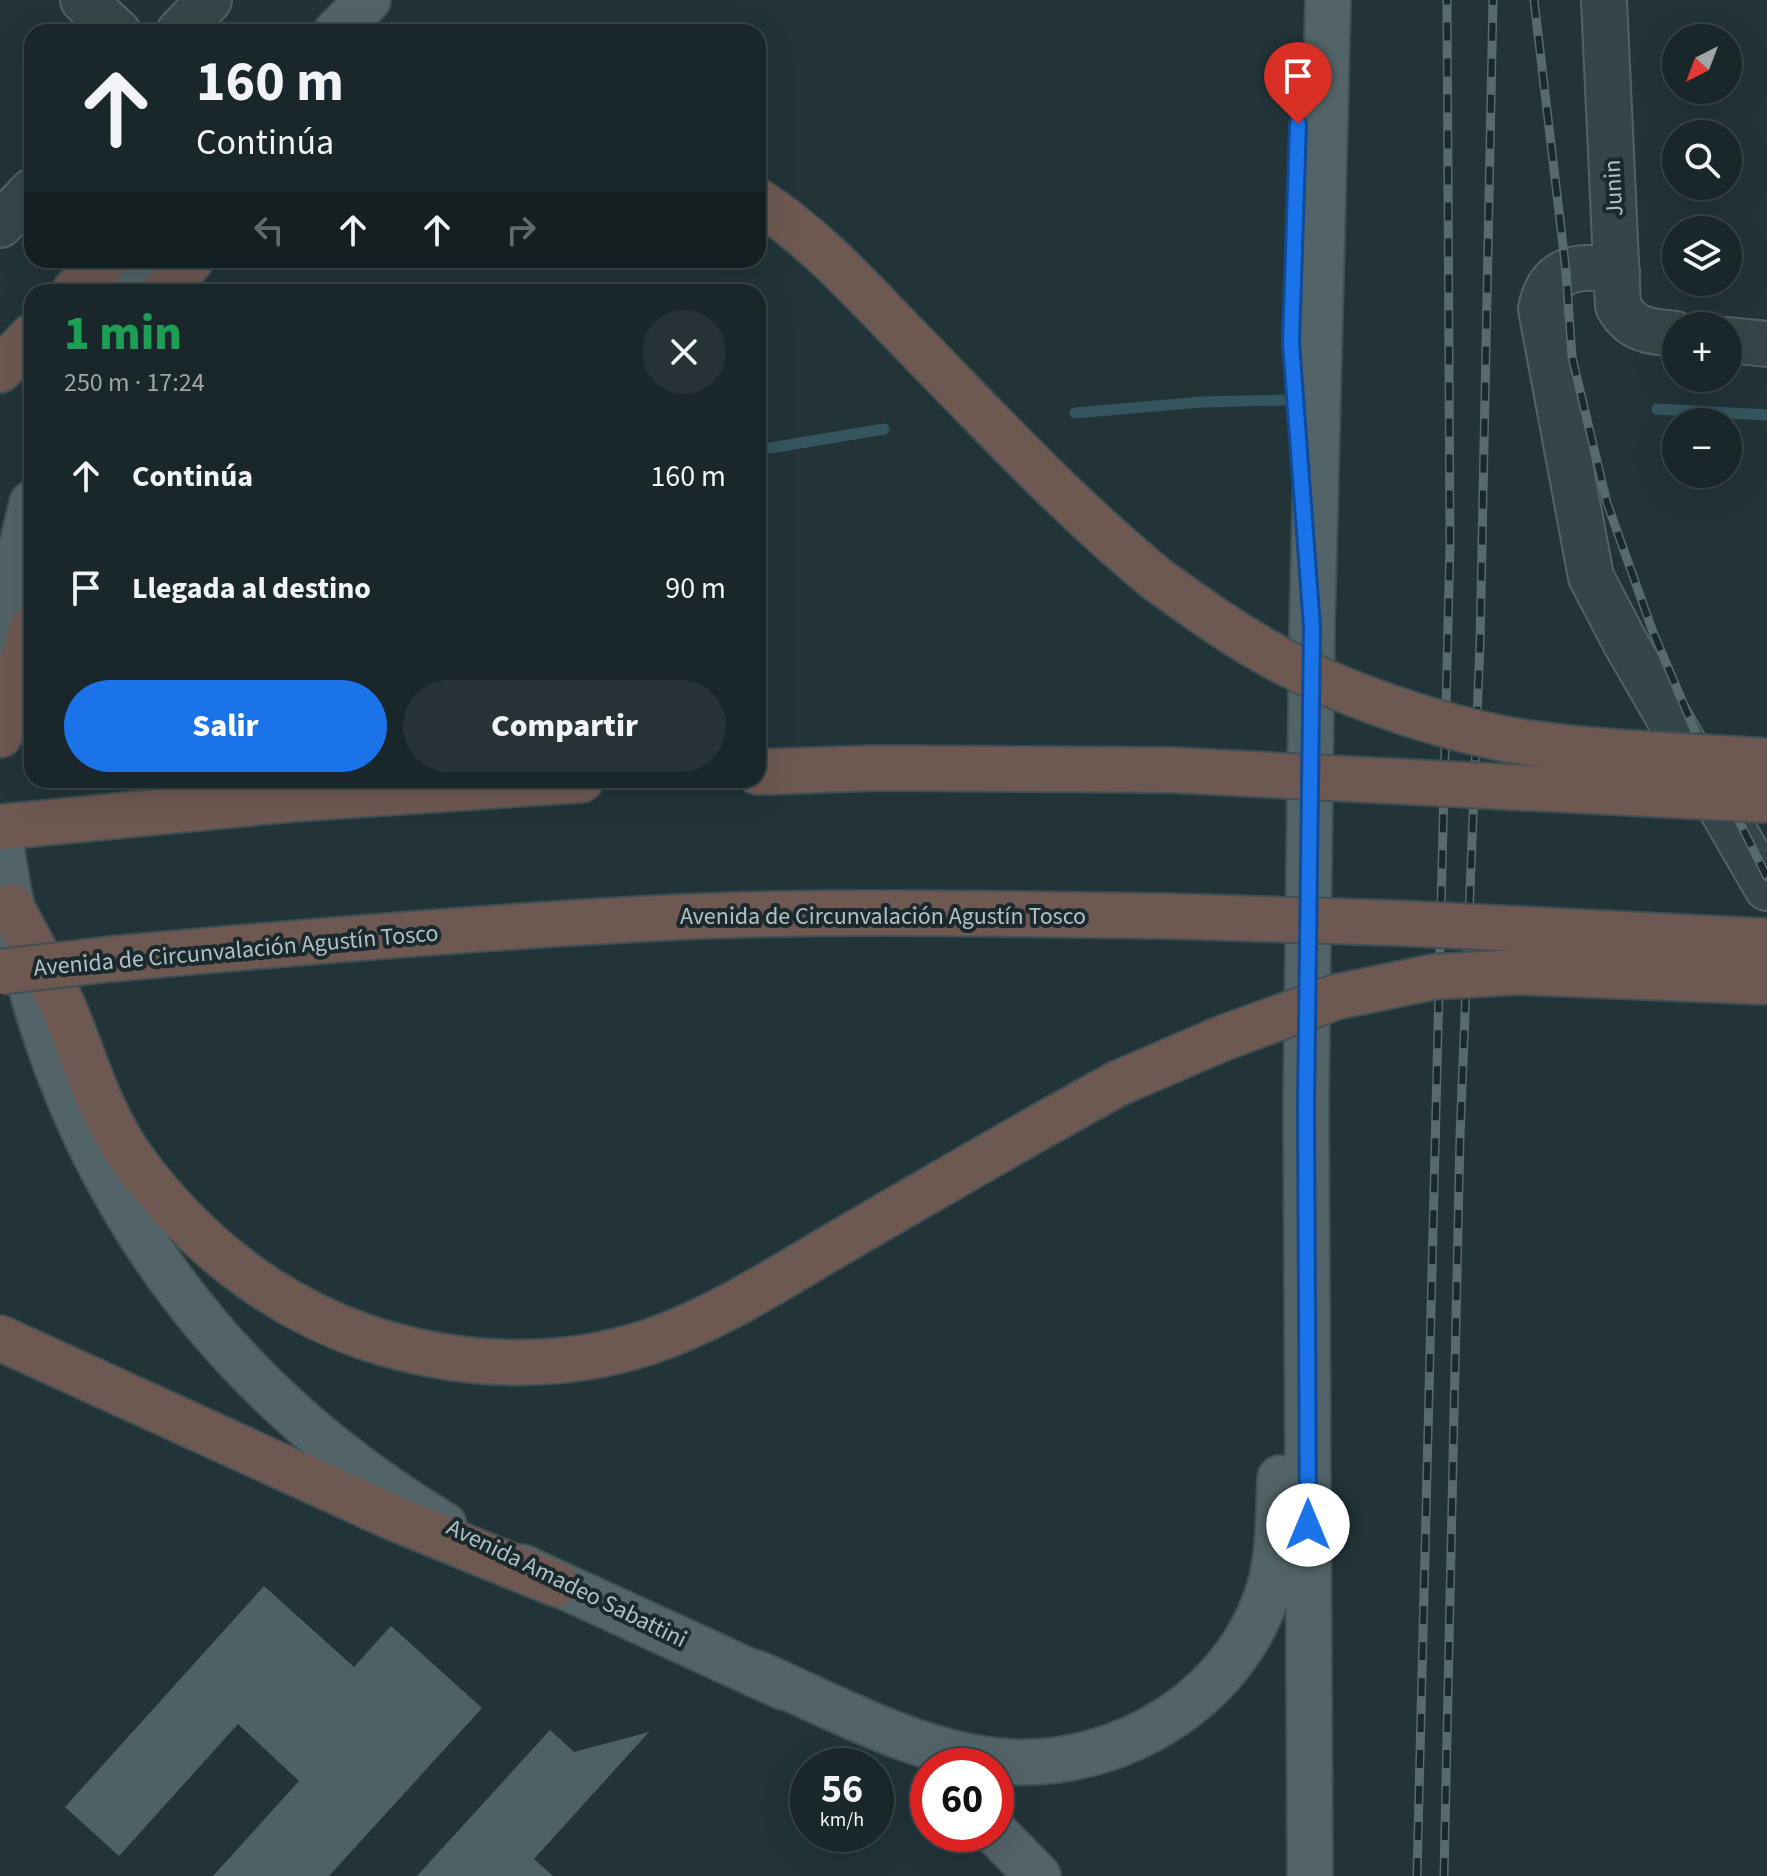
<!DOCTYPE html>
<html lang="es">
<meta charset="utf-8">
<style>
body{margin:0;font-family:"Source Sans 3",sans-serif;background:#273336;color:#f1f3f6;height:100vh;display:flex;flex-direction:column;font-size:30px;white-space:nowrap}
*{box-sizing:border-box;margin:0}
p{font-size:26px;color:#9fa5a8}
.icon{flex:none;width:44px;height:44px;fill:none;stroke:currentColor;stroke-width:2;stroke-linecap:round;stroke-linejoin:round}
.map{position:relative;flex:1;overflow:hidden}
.sheet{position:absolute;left:24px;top:284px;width:742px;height:504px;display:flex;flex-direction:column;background:#1a272a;border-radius:24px;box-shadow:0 8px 32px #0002,0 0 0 2px #384447}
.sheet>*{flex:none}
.banner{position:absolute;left:24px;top:24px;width:742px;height:244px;border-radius:24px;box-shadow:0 8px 32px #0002,0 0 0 2px #384447;background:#1a272a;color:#f1f3f6;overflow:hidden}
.needle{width:52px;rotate:222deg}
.tools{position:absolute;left:1662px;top:24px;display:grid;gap:16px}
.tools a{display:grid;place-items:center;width:80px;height:80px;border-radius:50%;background:#1a272a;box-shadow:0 8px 32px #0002,0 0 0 2px #384447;font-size:40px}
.speed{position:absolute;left:790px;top:1748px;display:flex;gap:16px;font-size:40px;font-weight:700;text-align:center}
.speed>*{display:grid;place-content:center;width:104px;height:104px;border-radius:50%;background:#1a272a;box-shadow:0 8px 32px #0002,0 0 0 2px #384447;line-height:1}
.speed small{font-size:20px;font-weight:400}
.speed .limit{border:12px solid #d22;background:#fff;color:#111}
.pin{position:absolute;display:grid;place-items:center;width:68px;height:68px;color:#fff;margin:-82px -34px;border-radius:50% 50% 50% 0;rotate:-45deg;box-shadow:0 0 8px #0007}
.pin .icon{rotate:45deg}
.me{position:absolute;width:88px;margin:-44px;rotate:0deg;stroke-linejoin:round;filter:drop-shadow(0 0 6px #0008)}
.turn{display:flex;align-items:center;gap:28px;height:168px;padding:0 40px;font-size:36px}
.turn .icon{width:104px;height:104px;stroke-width:2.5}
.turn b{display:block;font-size:56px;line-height:68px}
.lanes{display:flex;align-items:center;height:76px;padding:0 40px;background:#0003;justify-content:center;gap:40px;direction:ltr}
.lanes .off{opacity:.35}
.round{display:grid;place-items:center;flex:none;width:84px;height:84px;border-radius:42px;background:#273336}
.summary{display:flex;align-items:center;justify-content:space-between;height:136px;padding:0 40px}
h1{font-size:48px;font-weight:800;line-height:60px;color:#1e9e55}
.action{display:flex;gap:16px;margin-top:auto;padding:16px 40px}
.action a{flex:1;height:92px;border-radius:48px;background:#1a73e8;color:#fff;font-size:32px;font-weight:800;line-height:92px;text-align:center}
.action a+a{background:#273336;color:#f1f3f6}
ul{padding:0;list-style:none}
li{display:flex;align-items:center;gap:24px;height:112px;padding:0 40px}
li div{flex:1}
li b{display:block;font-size:30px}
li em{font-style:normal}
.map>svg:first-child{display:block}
</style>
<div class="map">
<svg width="1767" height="1876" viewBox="0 0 1767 1876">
<rect width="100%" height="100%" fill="#223438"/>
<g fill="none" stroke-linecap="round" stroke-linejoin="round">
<!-- stream -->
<g stroke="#34555d" stroke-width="11">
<path d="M 1657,409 L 1767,415"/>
<path d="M 1075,413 L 1202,402 L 1287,400"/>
<path d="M 758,450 L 884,429"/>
</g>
</g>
<!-- building -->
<g fill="#4d6267">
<path d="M 264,1586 L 354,1667 L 391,1626 L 482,1708 L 329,1876 L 213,1876 L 299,1781 L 238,1724 L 119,1856 L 65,1807 Z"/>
<path d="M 550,1730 L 574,1752 L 649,1732 L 534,1859 L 553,1876 L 417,1876 Z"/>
</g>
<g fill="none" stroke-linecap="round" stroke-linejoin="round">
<defs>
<g id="minor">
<path d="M 83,0 L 118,32"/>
<path d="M 1604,0 L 1618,306 C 1632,331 1649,331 1676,334"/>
<path d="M 179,32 L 209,0"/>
<path d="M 0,225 L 32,191"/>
<path d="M 1617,272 C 1581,263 1549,266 1541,309 L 1591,577 L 1625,642 L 1767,888"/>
<path d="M 1728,340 L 1767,344"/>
</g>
<g id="major">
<path d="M 336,32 L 368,0"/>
<path d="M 121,292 L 141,260"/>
<path d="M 0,680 L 10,596 L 32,503"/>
<path d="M 0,836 C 40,1134 185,1369 444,1525"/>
<path d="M 522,1567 L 783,1687"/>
<path d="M 756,1673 C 828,1704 904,1747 983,1759 C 1098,1778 1226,1712 1266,1598 C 1280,1560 1278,1518 1280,1478"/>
<path d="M 996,1833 L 1038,1876"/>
<path d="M 1310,1876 L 1306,1106 L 1312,627 L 1328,0"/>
</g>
<g id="highway">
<path d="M 758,201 C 818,240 864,293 914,344 C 993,425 1070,508 1158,580"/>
<path d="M 74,292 L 105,260"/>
<path d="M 164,292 L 191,260"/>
<path d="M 0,370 L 32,336"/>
<path d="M 0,735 L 32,628"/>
<path d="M 758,772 L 879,768 L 1171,770"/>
<path d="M 0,827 L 293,799 L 581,780"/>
<path d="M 11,906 C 29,941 50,977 66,1013 C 86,1063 101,1116 133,1160 C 192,1241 270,1304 365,1337 C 457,1368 557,1372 649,1342 C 720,1318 785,1274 849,1237 C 939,1185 1028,1132 1119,1083"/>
<path d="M 111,959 C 300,942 490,926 680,917 C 841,910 1003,914 1165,916"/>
<path d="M 0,1338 L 394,1518 L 556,1584"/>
</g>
</defs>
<!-- minor casing -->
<use href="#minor" stroke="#536266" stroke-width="48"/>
<!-- major casing -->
<use href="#major" stroke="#415055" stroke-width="48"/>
<!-- highway casing -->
<use href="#highway" stroke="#404f53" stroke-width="48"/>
<!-- minor -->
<use href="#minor" stroke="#354548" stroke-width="44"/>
<!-- major -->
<use href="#major" stroke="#536468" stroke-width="44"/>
<!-- highway -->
<use href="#highway" stroke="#6e5852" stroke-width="44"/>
<defs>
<g id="rail">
<path d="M 1534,0 L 1566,271 L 1572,357 L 1607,503 L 1653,632 L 1700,743 L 1767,877"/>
<path d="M 1417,1876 L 1450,545 L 1447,0"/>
<path d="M 1444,1876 L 1460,1136 L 1480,644 L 1493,0"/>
</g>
</defs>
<!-- rail casing -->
<use href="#rail" stroke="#576b6f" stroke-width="9"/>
<!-- rail -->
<use href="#rail" stroke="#1b292d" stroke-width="6" stroke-dasharray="18" stroke-linecap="butt"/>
<defs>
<g id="highway-bridge">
<path d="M 1158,580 C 1201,611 1243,641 1290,665 C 1357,700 1463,735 1537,744 C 1613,754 1691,756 1767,761"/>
<path d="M 1171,770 L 1767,800"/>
<path d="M 1165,916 L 1396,923 L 1767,941"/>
<path d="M 0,972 L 111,959"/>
<path d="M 1119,1083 L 1223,1038 L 1336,997 L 1433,977 L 1517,972 L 1767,982"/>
</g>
</defs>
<!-- highway-bridge casing -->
<use href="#highway-bridge" stroke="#404f53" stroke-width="48" stroke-linecap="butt"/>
<!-- highway-bridge -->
<use href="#highway-bridge" stroke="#6e5852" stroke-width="44"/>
</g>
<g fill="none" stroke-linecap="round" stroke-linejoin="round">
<defs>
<path id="route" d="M 1298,124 L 1291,343 L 1312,627 L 1306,1106 L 1308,1525"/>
</defs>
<!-- route casing -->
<use href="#route" stroke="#114b97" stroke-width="20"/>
<!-- route -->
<use href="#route" stroke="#1a73e8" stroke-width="14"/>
</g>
<g text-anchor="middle" stroke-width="8" stroke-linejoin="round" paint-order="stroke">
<!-- street labels -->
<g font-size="24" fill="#b0c0c5" stroke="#1b292d">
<text transform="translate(1613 188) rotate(-93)" y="8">Junin</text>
<text x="883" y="924">Avenida de Circunvalación Agustín Tosco</text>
<text transform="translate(236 950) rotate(-5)" y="8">Avenida de Circunvalación Agustín Tosco</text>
<text transform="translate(567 1583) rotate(26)" y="8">Avenida Amadeo Sabattini</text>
</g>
</g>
</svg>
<div class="tools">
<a><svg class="needle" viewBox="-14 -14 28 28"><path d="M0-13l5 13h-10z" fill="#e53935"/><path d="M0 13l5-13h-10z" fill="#9fa5a8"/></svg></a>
<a><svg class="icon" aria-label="search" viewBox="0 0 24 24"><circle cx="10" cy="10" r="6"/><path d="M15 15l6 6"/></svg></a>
<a><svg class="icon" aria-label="layers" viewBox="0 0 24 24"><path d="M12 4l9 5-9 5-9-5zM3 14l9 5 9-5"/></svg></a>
<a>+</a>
<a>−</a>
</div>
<div class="speed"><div>56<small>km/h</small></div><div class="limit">60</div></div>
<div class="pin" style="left:1298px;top:124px;background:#d93025"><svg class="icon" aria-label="arrive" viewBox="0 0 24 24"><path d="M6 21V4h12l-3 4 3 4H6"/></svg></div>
<svg class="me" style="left:1308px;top:1525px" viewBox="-20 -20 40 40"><circle r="19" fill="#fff"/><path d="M0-13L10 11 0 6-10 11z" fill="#1a73e8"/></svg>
<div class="banner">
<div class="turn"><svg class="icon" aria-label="ahead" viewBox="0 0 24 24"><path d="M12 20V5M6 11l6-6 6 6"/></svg><div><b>160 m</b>Continúa</div></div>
<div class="lanes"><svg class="icon off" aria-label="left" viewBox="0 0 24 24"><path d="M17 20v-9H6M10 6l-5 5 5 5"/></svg><svg class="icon" aria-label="ahead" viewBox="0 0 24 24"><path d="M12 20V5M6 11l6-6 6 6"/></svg><svg class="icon" aria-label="ahead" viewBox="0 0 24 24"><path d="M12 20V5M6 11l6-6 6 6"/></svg><svg class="icon off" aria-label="right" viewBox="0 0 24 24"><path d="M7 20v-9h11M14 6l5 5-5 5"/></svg></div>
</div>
<section class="sheet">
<div class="summary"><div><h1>1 min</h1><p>250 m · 17:24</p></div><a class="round"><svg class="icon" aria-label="close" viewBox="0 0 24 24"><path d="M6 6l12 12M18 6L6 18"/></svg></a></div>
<ul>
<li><svg class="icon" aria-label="ahead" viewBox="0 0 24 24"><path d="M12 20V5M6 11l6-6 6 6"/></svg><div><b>Continúa</b></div><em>160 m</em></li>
<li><svg class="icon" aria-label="arrive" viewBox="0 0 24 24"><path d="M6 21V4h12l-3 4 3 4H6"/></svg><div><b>Llegada al destino</b></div><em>90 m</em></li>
</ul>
<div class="action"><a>Salir</a><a>Compartir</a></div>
</section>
</div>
